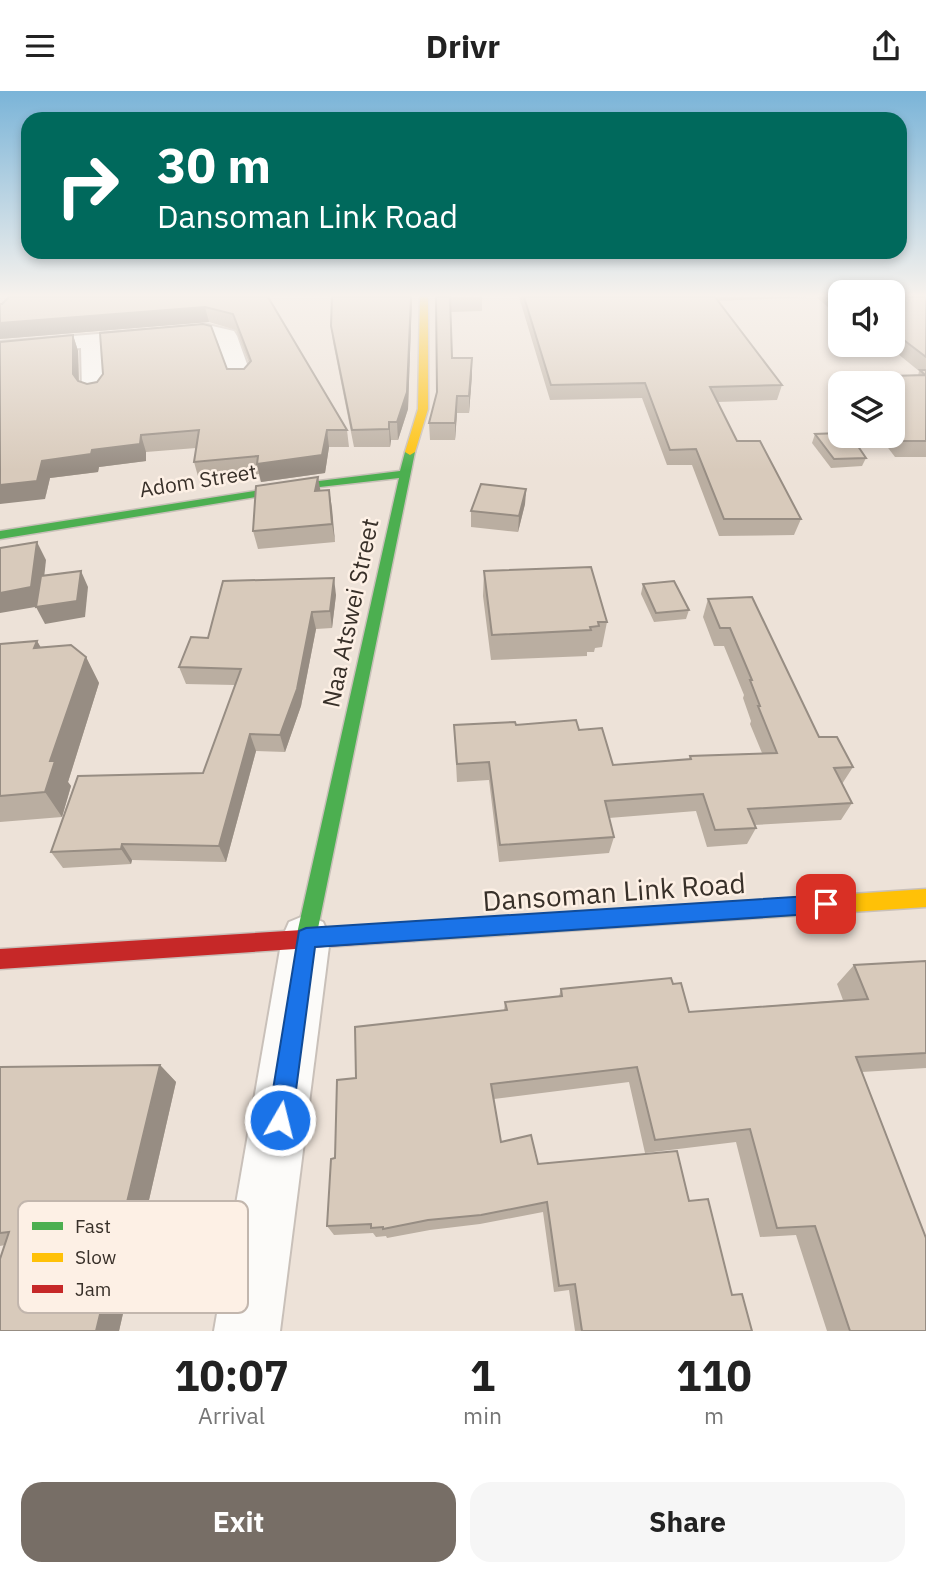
<!DOCTYPE html>
<style>
body{margin:0;font-family:"IBM Plex Sans",sans-serif;background:#f6f6f6;color:#222;height:100vh;display:flex;flex-direction:column;font-size:26px;white-space:nowrap}
*{box-sizing:border-box;margin:0}
p{font-size:23px;color:#767676}
.icon{flex:none;width:38px;height:38px;fill:none;stroke:currentColor;stroke-width:2;stroke-linecap:round;stroke-linejoin:round}
.map{position:relative;height:1240px;overflow:hidden}
.side{display:flex;flex-direction:column;background:#fff;flex:1}
.side>*{flex:none}
.banner{position:absolute;left:21px;top:21px;width:886px;height:147px;border-radius:21px;box-shadow:0 4px 10px #0003;background:#00695c;color:#fff;overflow:hidden}
.tools{position:absolute;left:828px;top:189px;display:grid;gap:14px}
.tools a{display:grid;place-items:center;width:77px;height:77px;border-radius:14px;background:#fff;box-shadow:0 4px 10px #0003;font-size:35px}
.pin{position:absolute;display:grid;place-items:center;width:60px;height:60px;color:#fff;margin:-30px;border-radius:14px;box-shadow:0 4px 10px #0006}
.me{position:absolute;width:77px;margin:-38px;rotate:8deg;stroke-linejoin:round;filter:drop-shadow(0 0 5px #0008)}
.turn{display:flex;align-items:center;gap:24px;height:147px;padding:0 21px;font-size:32px}
.turn .icon{width:91px;height:91px;stroke-width:2.5}
.turn b{display:block;font-size:49px;line-height:60px}
.eta{display:flex;justify-content:space-evenly;align-items:center;height:119px;text-align:center}
.eta b{font-size:42px;font-weight:700;line-height:49px}
.action{display:flex;gap:14px;margin-top:auto;padding:14px 21px}
.action a{flex:1;height:80px;border-radius:21px;background:#776e66;color:#fff;font-size:28px;font-weight:700;line-height:80px;text-align:center}
.action a+a{background:#f6f6f6;color:#222}
header{display:flex;justify-content:space-between;align-items:center;height:91px;padding:0 21px;background:#fff;font-size:32px;font-weight:700}
.map>svg:first-child{display:block}
</style>
<header><svg class="icon" aria-label="menu" viewBox="0 0 24 24"><path d="M4 6h16M4 12h16M4 18h16"/></svg>Drivr<svg class="icon" aria-label="share" viewBox="0 0 24 24"><path d="M12 15V3M7 8l5-5 5 5M5 13v7h14v-7"/></svg></header>
<div class="map">
<svg width="926" height="1240" viewBox="0 0 926 1240">
<rect width="100%" height="100%" fill="#ede2d8"/>
<g fill="none" stroke-linecap="round" stroke-linejoin="round">
<defs>
<g id="street">
<path d="M 208,234 L 234,240 L 237,245 L 252,287 L 248,292 L 232,292 L 217,249 L 207,246 L 103,256 L 106,300 L 102,305 L 94,307 L 86,305 L 82,300 L 81,257 L 0,265 L 0,251 Z"/>
<path d="M 306,824 L 323,831 L 330,847 L 280,1240 L 214,1240 L 282,847 L 289,831 Z"/>
</g>
<path id="fast" d="M 410,358 L 415,361 L 316,847 L 313,854 L 306,856 L 299,854 L 296,847 L 399,387 L 311,397 L 0,448 L 0,440 L 311,391 L 400,380 L 405,361 Z"/>
<g id="slow">
<path d="M 420,206 L 428,206 L 428,318 L 415,361 L 410,364 L 405,361 L 418,318 Z"/>
<path d="M 926,798 L 926,816 L 414,850 L 407,848 L 404,841 L 407,834 L 414,832 Z"/>
</g>
<path id="jam" d="M 414,832 L 421,834 L 424,841 L 421,848 L 414,850 L 0,878 L 0,858 Z"/>
</defs>
<!-- street casing -->
<use href="#street" stroke="#c9c0b9" stroke-width="4"/>
<!-- fast casing -->
<use href="#fast" stroke="#c9c0b9" stroke-width="3"/>
<!-- slow casing -->
<use href="#slow" stroke="#c9c0b9" stroke-width="3"/>
<!-- jam casing -->
<use href="#jam" stroke="#c9c0b9" stroke-width="3"/>
<!-- street -->
<use href="#street" fill="#fcfbf9" fill-rule="evenodd"/>
<!-- fast -->
<use href="#fast" fill="#4caf50" fill-rule="evenodd"/>
<!-- slow -->
<use href="#slow" fill="#ffc107" fill-rule="evenodd"/>
<!-- jam -->
<use href="#jam" fill="#c62828" fill-rule="evenodd"/>
</g>
<!-- wall -->
<g fill="#baaea1">
<path d="M 268,206 L 347,339 L 349,356 L 329,356 L 325,382 L 261,391 L 259,383 L 199,389 L 194,371 L 196,357 L 146,361 L 146,370 L 99,376 L 98,381 L 50,387 L 45,408 L 73,244 L 78,260 L 79,290 L 87,293 L 227,278 L 244,278 L 249,272 L 236,239 L 209,231 L 0,248 Z"/>
<path d="M 332,206 L 412,206 L 408,318 L 398,349 L 391,349 L 390,356 L 354,356 L 333,251 L 331,235 Z"/>
<path d="M 436,206 L 482,206 L 482,220 L 451,221 L 452,267 L 472,284 L 469,322 L 457,322 L 455,349 L 430,349 L 429,332 L 437,301 Z"/>
<path d="M 519,206 L 840,206 L 840,226 L 816,206 L 718,210 L 782,294 L 777,309 L 717,311 L 737,350 L 801,428 L 794,444 L 719,445 L 692,374 L 667,374 L 642,307 L 550,309 Z"/>
<path d="M 892,206 L 926,206 L 926,366 L 895,366 L 879,345 L 892,345 L 892,292 L 854,292 L 857,286 L 918,285 L 919,280 L 887,254 L 892,254 Z"/>
<path d="M 815,343 L 866,367 L 862,375 L 831,377 L 812,352 Z"/>
<path d="M 526,398 L 525,413 L 518,441 L 471,436 L 471,420 Z"/>
<path d="M 329,399 L 335,451 L 258,458 L 253,440 L 320,400 Z"/>
<path d="M 484,480 L 607,531 L 602,556 L 595,557 L 594,561 L 587,561 L 587,565 L 491,569 L 483,505 Z"/>
<path d="M 643,493 L 689,519 L 686,528 L 654,531 L 641,503 Z"/>
<path d="M 336,504 L 332,537 L 316,538 L 301,615 L 285,661 L 256,660 L 226,771 L 132,769 L 131,773 L 63,777 L 51,761 L 203,682 L 235,594 L 186,593 L 179,576 L 208,547 Z"/>
<path d="M 708,508 L 819,646 L 853,676 L 842,693 L 852,712 L 841,729 L 754,734 L 756,737 L 747,753 L 707,756 L 696,720 L 609,727 L 614,746 L 609,762 L 499,771 L 489,689 L 457,691 L 454,634 L 516,634 L 579,639 L 613,674 L 689,668 L 690,665 L 762,662 L 750,633 L 751,630 L 743,607 L 744,604 L 724,555 L 714,555 L 703,526 Z"/>
<path d="M 37,550 L 41,557 L 86,566 L 99,592 L 68,691 L 71,695 L 62,726 L 0,731 L 0,553 Z"/>
<path d="M 926,870 L 926,977 L 862,981 L 926,1240 L 827,1240 L 796,1144 L 760,1146 L 736,1051 L 645,1062 L 629,991 L 494,1008 L 501,1051 L 538,1073 L 689,1110 L 732,1204 L 752,1240 L 575,1240 L 569,1199 L 554,1201 L 543,1121 L 480,1133 L 430,1139 L 387,1147 L 386,1145 L 376,1146 L 373,1142 L 334,1144 L 327,1135 L 335,1067 L 356,987 L 504,920 L 505,911 L 559,905 L 561,898 L 673,893 L 689,921 L 843,909 L 837,893 L 854,874 Z"/>
<path d="M 160,974 L 176,991 L 119,1240 L 0,1240 L 5,1154 L 0,1155 L 0,976 Z"/>
</g>
<!-- shaded-wall -->
<g fill="#978d83">
<path d="M 411,206 L 412,206 L 408,318 L 398,349 L 397,331 Z"/>
<path d="M 205,216 L 209,231 L 0,248 L 0,232 Z"/>
<path d="M 73,244 L 78,260 L 79,300 L 73,283 Z"/>
<path d="M 472,267 L 472,284 L 469,322 L 469,305 Z"/>
<path d="M 457,305 L 457,322 L 455,349 L 455,332 Z"/>
<path d="M 389,331 L 391,349 L 390,356 L 389,338 Z"/>
<path d="M 327,339 L 329,356 L 325,382 L 261,391 L 257,373 Z"/>
<path d="M 141,344 L 146,361 L 146,370 L 99,376 L 98,381 L 50,387 L 45,408 L 0,413 L 0,394 L 42,370 L 92,359 Z"/>
<path d="M 318,386 L 321,403 L 315,400 Z"/>
<path d="M 526,398 L 525,413 L 518,441 L 519,425 Z"/>
<path d="M 329,399 L 332,417 L 335,451 L 332,433 Z"/>
<path d="M 37,451 L 46,469 L 41,515 L 0,522 L 0,502 Z"/>
<path d="M 81,480 L 88,496 L 85,526 L 45,533 L 36,516 Z"/>
<path d="M 334,487 L 336,504 L 332,537 L 330,520 Z"/>
<path d="M 312,521 L 316,538 L 301,615 L 285,661 L 280,644 Z"/>
<path d="M 37,550 L 52,576 L 34,557 Z"/>
<path d="M 86,566 L 99,592 L 68,691 L 71,695 L 62,726 L 45,701 L 50,670 Z"/>
<path d="M 250,643 L 256,660 L 226,771 L 219,755 Z"/>
<path d="M 122,753 L 132,769 L 131,773 L 121,758 Z"/>
<path d="M 160,974 L 176,991 L 119,1240 L 96,1240 Z"/>
</g>
<!-- building -->
<g fill="#d8cabb" stroke="#978d83" stroke-width="2">
<path d="M 9,206 L 268,206 L 347,339 L 327,339 L 322,364 L 257,373 L 258,365 L 194,371 L 199,339 L 141,344 L 140,353 L 92,359 L 91,363 L 42,370 L 37,390 L 0,394 L 0,251 L 73,244 L 73,283 L 78,290 L 87,293 L 97,291 L 103,283 L 100,242 L 203,233 L 211,235 L 227,278 L 244,278 L 251,270 L 233,223 L 205,216 L 0,232 L 0,213 L 2,213 Z"/>
<path d="M 332,206 L 411,206 L 407,301 L 397,331 L 389,331 L 389,338 L 352,339 L 331,235 Z"/>
<path d="M 436,206 L 450,206 L 452,267 L 472,267 L 469,305 L 457,305 L 455,332 L 429,332 L 437,301 Z"/>
<path d="M 524,206 L 715,206 L 782,294 L 710,296 L 737,350 L 760,350 L 801,428 L 724,428 L 696,358 L 670,359 L 645,292 L 551,294 Z"/>
<path d="M 892,206 L 926,206 L 926,266 L 892,240 Z"/>
<path d="M 920,279 L 926,279 L 926,350 L 902,350 L 892,338 L 892,292 L 862,292 L 857,286 L 925,284 Z"/>
<path d="M 840,342 L 840,345 L 851,345 L 866,367 L 834,368 L 815,343 Z"/>
<path d="M 318,386 L 315,400 L 329,399 L 332,433 L 253,440 L 256,395 Z"/>
<path d="M 481,393 L 526,398 L 519,425 L 471,420 Z"/>
<path d="M 37,451 L 31,496 L 0,502 L 0,457 Z"/>
<path d="M 591,476 L 607,531 L 598,531 L 599,535 L 590,536 L 591,539 L 492,544 L 484,480 Z"/>
<path d="M 81,480 L 77,510 L 36,516 L 41,485 Z"/>
<path d="M 334,487 L 330,520 L 312,521 L 297,598 L 280,644 L 250,643 L 219,755 L 122,753 L 121,758 L 51,761 L 78,685 L 203,682 L 241,578 L 179,576 L 191,546 L 208,547 L 223,490 Z"/>
<path d="M 674,490 L 689,519 L 656,522 L 643,493 Z"/>
<path d="M 752,506 L 819,646 L 837,646 L 853,676 L 834,677 L 852,712 L 748,718 L 756,737 L 715,739 L 703,703 L 605,710 L 614,746 L 500,754 L 489,671 L 457,673 L 454,634 L 515,631 L 516,634 L 576,629 L 579,639 L 602,637 L 613,674 L 691,668 L 690,665 L 777,662 L 758,615 L 760,615 L 750,589 L 752,589 L 730,537 L 720,537 L 708,508 Z"/>
<path d="M 37,550 L 34,557 L 71,554 L 86,566 L 50,670 L 55,670 L 45,701 L 0,705 L 0,553 Z"/>
<path d="M 926,870 L 926,962 L 856,966 L 926,1147 L 926,1240 L 850,1240 L 815,1135 L 777,1137 L 750,1038 L 655,1049 L 637,976 L 491,993 L 501,1051 L 531,1044 L 538,1073 L 677,1060 L 689,1110 L 708,1108 L 732,1204 L 742,1203 L 752,1240 L 582,1240 L 575,1193 L 559,1195 L 547,1111 L 481,1124 L 428,1129 L 383,1138 L 383,1136 L 371,1137 L 371,1133 L 327,1135 L 331,1068 L 335,1067 L 337,989 L 356,987 L 355,936 L 507,919 L 505,911 L 562,905 L 561,898 L 671,887 L 673,893 L 681,892 L 689,921 L 868,908 L 854,874 Z"/>
<path d="M 160,974 L 96,1240 L 0,1240 L 0,1168 L 9,1141 L 0,1142 L 0,976 Z"/>
</g>
<!-- sky -->
<linearGradient id="sky" x2="0" y2="1"><stop stop-color="#7ab4d8"/><stop offset="0.54" stop-color="#f7f2ed"/><stop offset="1" stop-color="#f7f2ed" stop-opacity="0"/></linearGradient>
<rect width="926" height="379" fill="url(#sky)"/>
<!-- route -->
<path fill="#1a73e8" stroke="#114b97" stroke-width="2" d="M 826,804 L 833,807 L 836,813 L 833,820 L 826,822 L 315,856 L 292,1029 L 288,1038 L 280,1041 L 272,1038 L 268,1029 L 299,840 L 306,837 Z"/>
<g text-anchor="middle" stroke-width="5" stroke-linejoin="round" paint-order="stroke">
<!-- far-street labels -->
<g font-size="21" fill="#383029" stroke="#fdf0e5">
<text transform="translate(198 390) rotate(-9)" y="7">Adom Street</text>
</g>
<!-- street labels -->
<g font-size="24" fill="#383029" stroke="#fdf0e5">
<text transform="translate(351 522) rotate(-78)" y="8">Naa Atswei Street</text>
</g>
<!-- near-street labels -->
<g font-size="28" fill="#383029" stroke="#fdf0e5">
<text transform="translate(614 801) rotate(-4)" y="10">Dansoman Link Road</text>
</g>
</g>
<!-- legend -->
<rect x="18" y="1110" width="230" height="112" rx="10" fill="#fdf0e5" stroke="#c2b6ad" stroke-width="2"/>
<rect x="32" y="1131" width="31" height="8" fill="#4caf50"/>
<rect x="32" y="1162" width="31" height="9" fill="#ffc107"/>
<rect x="32" y="1194" width="31" height="8" fill="#c62828"/>
<g font-size="19" fill="#383029">
<text x="75" y="1142">Fast</text>
<text x="75" y="1173">Slow</text>
<text x="75" y="1205">Jam</text>
</g>
</svg>
<div class="tools">
<a><svg class="icon" aria-label="sound" viewBox="0 0 24 24"><path d="M4 9h4l5-4v14l-5-4H4zM17 9q2 3 0 6"/></svg></a>
<a><svg class="icon" aria-label="layers" viewBox="0 0 24 24"><path d="M12 4l9 5-9 5-9-5zM3 14l9 5 9-5"/></svg></a>
</div>
<div class="pin" style="left:826px;top:813px;background:#d93025"><svg class="icon" aria-label="arrive" viewBox="0 0 24 24"><path d="M6 21V4h12l-3 4 3 4H6"/></svg></div>
<svg class="me" style="left:280px;top:1029px" viewBox="-20 -20 40 40"><circle r="17" fill="#1a73e8" stroke="#fff" stroke-width="3"/><path d="M0-11L8 9 0 5-8 9z" fill="#fff"/></svg>
<div class="banner">
<div class="turn"><svg class="icon" aria-label="right" viewBox="0 0 24 24"><path d="M7 20v-9h11M14 6l5 5-5 5"/></svg><div><b>30 m</b>Dansoman Link Road</div></div>
</div>
</div>
<section class="side">
<div class="eta">
<div><b>10:07</b><p>Arrival</p></div>
<div><b>1</b><p>min</p></div>
<div><b>110</b><p>m</p></div>
</div>
<div class="action"><a>Exit</a><a>Share</a></div>
</section>
